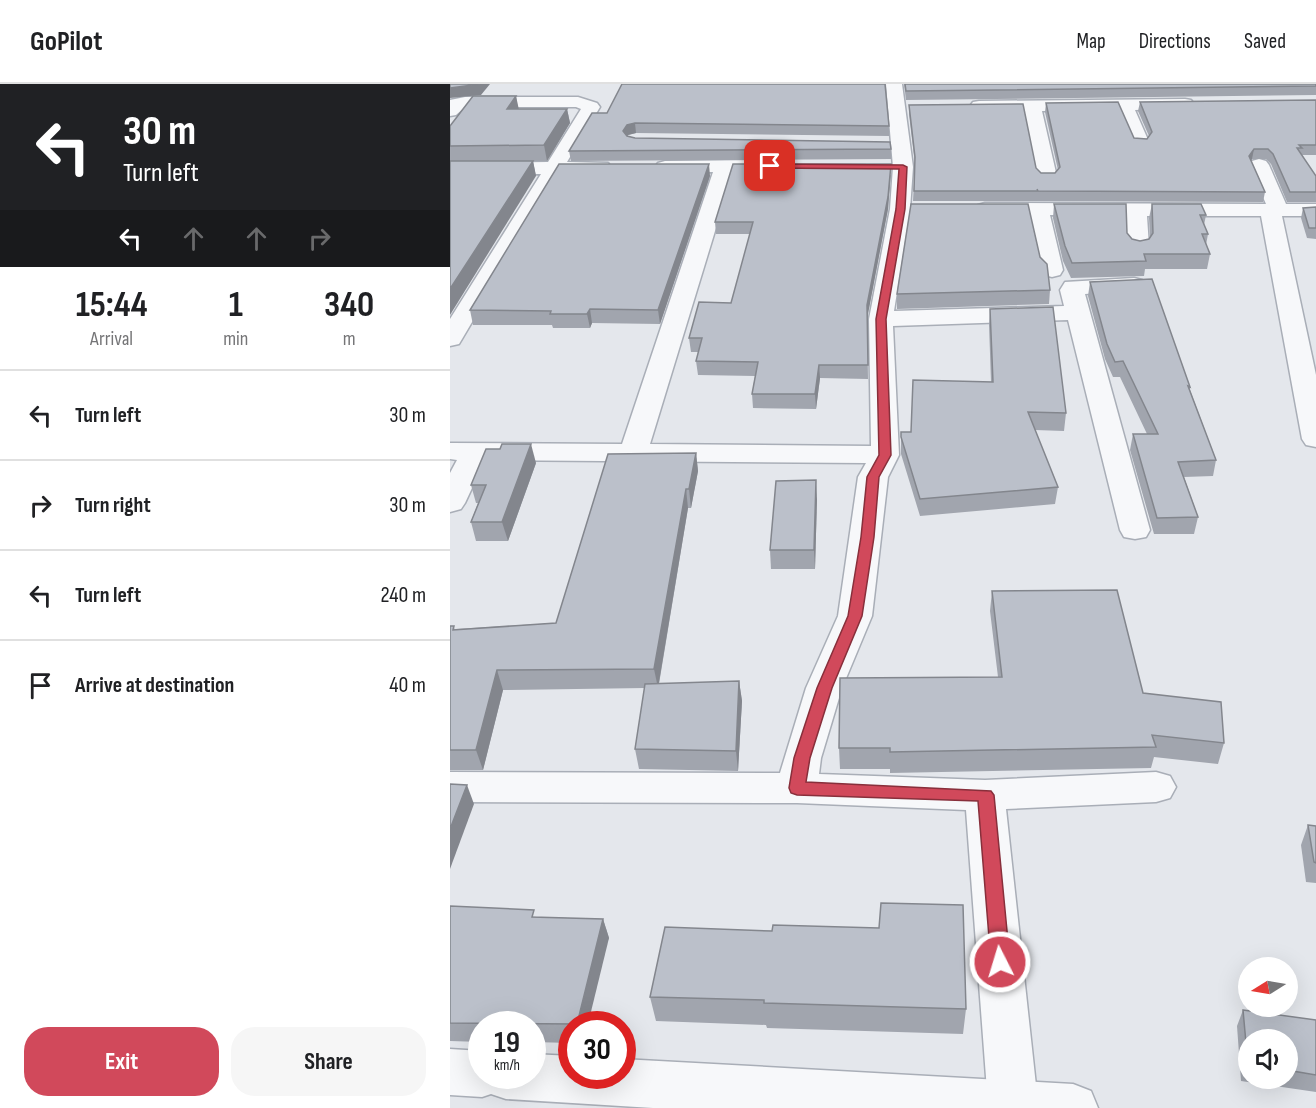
<!DOCTYPE html>
<style>
body{margin:0;font-family:"Sofia Sans Condensed",sans-serif;background:#f6f6f6;color:#202124;height:100vh;display:flex;flex-direction:column;font-size:22px;white-space:nowrap}
*{box-sizing:border-box;margin:0}
p{font-size:20px;color:#757577}
.icon{flex:none;width:33px;height:33px;fill:none;stroke:currentColor;stroke-width:2;stroke-linecap:round;stroke-linejoin:round}
.map{position:relative;flex:1;overflow:hidden}
.side{display:flex;flex-direction:column;background:#fff;width:450px}
.side>*{flex:none}
.top-card{background:#202124;color:#fff;overflow:hidden}
.needle{width:39px;rotate:259deg}
.buttons{position:absolute;left:788px;top:873px;display:grid;gap:12px}
.buttons a{display:grid;place-items:center;width:60px;height:60px;border-radius:50%;background:#fff;box-shadow:0 6px 24px #0002;font-size:30px}
.speed{position:absolute;left:18px;top:927px;display:flex;gap:12px;font-size:30px;font-weight:700;text-align:center}
.speed>*{display:grid;place-content:center;width:78px;height:78px;border-radius:50%;background:#fff;box-shadow:0 6px 24px #0002;line-height:1}
.speed small{font-size:15px;font-weight:400}
.speed .limit{border:9px solid #d22;background:#fff;color:#111}
.pin{position:absolute;display:grid;place-items:center;width:51px;height:51px;color:#fff;margin:-26px;border-radius:12px;box-shadow:0 3px 9px #0006}
.me{position:absolute;width:66px;margin:-33px;rotate:355deg;stroke-linejoin:round;filter:drop-shadow(0 0 4px #0008)}
.turn{display:flex;align-items:center;gap:21px;height:126px;padding:0 24px;font-size:27px}
.turn .icon{width:78px;height:78px;stroke-width:2.5}
.turn b{display:block;font-size:42px;line-height:51px}
.lanes{display:flex;align-items:center;height:57px;padding:0 24px;background:#0003;justify-content:center;gap:30px;direction:ltr}
.lanes .off{opacity:.35}
.eta{display:flex;justify-content:space-evenly;align-items:center;height:102px;text-align:center}
.eta b{font-size:36px;font-weight:700;line-height:42px}
.primary-button{display:flex;gap:12px;margin-top:auto;padding:12px 24px}
.primary-button a{flex:1;height:69px;border-radius:24px;background:#d1495b;color:#fff;font-size:24px;font-weight:700;line-height:69px;text-align:center}
.primary-button a+a{background:#f6f6f6;color:#202124}
ul{padding:0;list-style:none}
li{display:flex;align-items:center;gap:18px;height:90px;padding:0 24px;border-top:2px solid #e0e0e0}
li div{flex:1}
li b{display:block;font-size:22px}
li em{font-style:normal}
header{display:flex;align-items:center;gap:36px;box-sizing:border-box;height:84px;padding:0 30px;background:#fff;border-bottom:2px solid #e0e0e0}
header strong{font-size:28px}
nav{display:flex;gap:33px;margin-inline-start:auto;font-size:21px}
main{display:flex;flex:1;min-height:0}
.map>svg:first-child{display:block}
</style>
<header>
<strong>GoPilot</strong>
<nav><a>Map</a><a>Directions</a><a>Saved</a></nav>
</header>
<main>
<section class="side">
<div class="top-card">
<div class="turn"><svg class="icon" aria-label="left" viewBox="0 0 24 24"><path d="M17 20v-9H6M10 6l-5 5 5 5"/></svg><div><b>30 m</b>Turn left</div></div>
<div class="lanes"><svg class="icon" aria-label="left" viewBox="0 0 24 24"><path d="M17 20v-9H6M10 6l-5 5 5 5"/></svg><svg class="icon off" aria-label="ahead" viewBox="0 0 24 24"><path d="M12 20V5M6 11l6-6 6 6"/></svg><svg class="icon off" aria-label="ahead" viewBox="0 0 24 24"><path d="M12 20V5M6 11l6-6 6 6"/></svg><svg class="icon off" aria-label="right" viewBox="0 0 24 24"><path d="M7 20v-9h11M14 6l5 5-5 5"/></svg></div>
</div>
<div class="eta">
<div><b>15:44</b><p>Arrival</p></div>
<div><b>1</b><p>min</p></div>
<div><b>340</b><p>m</p></div>
</div>
<ul>
<li><svg class="icon" aria-label="left" viewBox="0 0 24 24"><path d="M17 20v-9H6M10 6l-5 5 5 5"/></svg><div><b>Turn left</b></div><em>30 m</em></li>
<li><svg class="icon" aria-label="right" viewBox="0 0 24 24"><path d="M7 20v-9h11M14 6l5 5-5 5"/></svg><div><b>Turn right</b></div><em>30 m</em></li>
<li><svg class="icon" aria-label="left" viewBox="0 0 24 24"><path d="M17 20v-9H6M10 6l-5 5 5 5"/></svg><div><b>Turn left</b></div><em>240 m</em></li>
<li><svg class="icon" aria-label="arrive" viewBox="0 0 24 24"><path d="M6 21V4h12l-3 4 3 4H6"/></svg><div><b>Arrive at destination</b></div><em>40 m</em></li>
</ul>
<div class="primary-button"><a>Exit</a><a>Share</a></div>
</section>
<div class="map">
<svg width="866" height="1024" viewBox="0 0 866 1024">
<rect width="100%" height="100%" fill="#e4e7ec"/>
<g fill="none" stroke-linecap="round" stroke-linejoin="round">
<defs>
<g id="minor">
<path d="M 436,0 L 452,0 L 463,83 L 460,125 L 444,227 L 614,222 L 610,206 L 615,198 L 684,194 L 692,196 L 695,201 L 692,206 L 635,210 L 700,446 L 696,453 L 685,455 L 674,453 L 670,446 L 618,236 L 443,242 L 449,371 L 438,393 L 422,532 L 392,604 L 371,674 L 369,690 L 535,696 L 706,688 L 720,692 L 726,703 L 720,714 L 706,718 L 556,725 L 588,1020 L 586,1024 L 540,1024 L 538,1020 L 516,726 L 347,719 L 0,718 L 0,688 L 330,689 L 356,604 L 388,532 L 408,393 L 416,379 L 35,376 L 15,419 L 11,425 L 0,428 L 0,389 L 7,376 L 0,375 L 0,359 L 172,360 L 263,88 L 215,89 L 208,87 L 205,83 L 208,79 L 215,77 L 325,76 L 332,78 L 335,82 L 332,86 L 283,88 L 200,360 L 421,362 L 419,235 L 440,125 L 443,83 Z"/>
<path d="M 15,13 L 128,13 L 147,19 L 150,23 L 117,78 L 158,79 L 161,83 L 158,87 L 110,89 L 12,255 L 9,260 L 0,262 L 0,235 L 91,90 L 0,91 L 0,79 L 98,78 L 131,25 L 126,23 L 15,23 L 6,31 L 0,32 L 0,16 Z"/>
<path d="M 735,15 L 741,16 L 744,20 L 741,24 L 685,26 L 699,58 L 696,62 L 684,62 L 681,58 L 668,26 L 592,27 L 607,93 L 604,97 L 590,97 L 587,93 L 574,27 L 529,27 L 523,26 L 520,22 L 523,18 L 529,17 Z"/>
<path d="M 809,75 L 816,77 L 819,81 L 836,120 L 866,120 L 866,132 L 832,132 L 866,291 L 866,363 L 856,361 L 852,355 L 811,132 L 697,132 L 699,163 L 696,168 L 688,170 L 680,168 L 677,163 L 676,132 L 600,131 L 613,186 L 610,191 L 602,193 L 594,191 L 591,186 L 579,131 L 528,129 L 525,125 L 528,121 L 535,119 L 816,120 L 799,81 L 802,77 Z"/>
</g>
<path id="tertiary" d="M 0,965 L 32,967 L 32,992 L 82,992 L 82,970 L 122,972 L 122,992 L 172,992 L 172,975 L 623,1000 L 641,1007 L 648,1024 L 203,1024 L 56,1015 L 41,1010 L 32,1013 L 0,1011 Z"/>
</defs>
<!-- minor casing -->
<use href="#minor" stroke="#a9aeb7" stroke-width="3"/>
<!-- tertiary casing -->
<use href="#tertiary" stroke="#a9aeb7" stroke-width="3"/>
<!-- minor -->
<use href="#minor" fill="#f7f8fa" fill-rule="evenodd"/>
<!-- tertiary -->
<use href="#tertiary" fill="#f7f8fa" fill-rule="evenodd"/>
</g>
<!-- wall -->
<g fill="#a1a5ae" fill-rule="evenodd">
<path d="M 454,0 L 866,0 L 866,11 L 456,16 Z"/>
<path d="M 66,12 L 68,25 L 117,25 L 120,39 L 97,77 L 83,77 L 86,92 L 0,77 L 0,42 Z"/>
<path d="M 866,16 L 866,71 L 851,71 L 866,92 L 866,118 L 837,118 L 821,80 L 816,75 L 802,75 L 801,76 L 815,108 L 813,118 L 587,117 L 587,116 L 587,117 L 463,117 L 465,81 L 459,30 L 459,21 L 586,84 L 591,89 L 605,89 L 608,86 L 595,28 L 596,19 L 684,54 L 697,55 L 699,52 L 688,27 L 690,18 Z"/>
<path d="M 157,29 L 439,42 L 439,52 L 186,49 L 178,51 L 177,52 L 185,54 L 441,65 L 441,75 L 121,77 L 119,67 Z"/>
<path d="M 441,91 L 438,125 L 417,234 L 418,295 L 370,294 L 366,325 L 303,324 L 302,310 L 305,292 L 248,291 L 246,277 L 249,268 L 241,268 L 239,254 L 281,219 L 300,150 L 266,150 L 265,138 Z"/>
<path d="M 260,92 L 210,240 L 142,239 L 140,244 L 103,244 L 102,241 L 23,241 L 20,226 Z"/>
<path d="M 604,120 L 677,149 L 682,155 L 690,157 L 699,155 L 700,153 L 699,134 L 702,120 L 756,131 L 754,141 L 758,150 L 756,161 L 760,170 L 757,185 L 695,185 L 694,192 L 621,194 L 613,177 L 603,134 Z"/>
<path d="M 866,123 L 866,155 L 857,154 L 851,134 L 853,124 Z"/>
<path d="M 590,173 L 600,206 L 599,220 L 447,225 L 447,210 Z"/>
<path d="M 640,198 L 740,303 L 740,306 L 766,376 L 763,392 L 734,393 L 748,433 L 744,450 L 704,450 L 680,366 L 683,350 L 697,350 L 670,293 L 663,293 L 655,275 L 638,212 Z"/>
<path d="M 540,225 L 616,329 L 614,347 L 585,346 L 608,403 L 605,420 L 470,432 L 451,370 L 451,348 L 461,348 L 541,298 L 539,241 Z"/>
<path d="M 246,369 L 248,387 L 241,424 L 238,424 L 209,600 L 289,597 L 292,617 L 288,687 L 189,685 L 185,665 L 195,604 L 53,606 L 33,686 L 0,686 L 0,542 L 5,545 L 106,539 Z"/>
<path d="M 86,379 L 58,457 L 26,457 L 21,438 L 28,419 L 26,419 L 21,401 Z"/>
<path d="M 367,415 L 365,485 L 321,485 L 320,466 Z"/>
<path d="M 542,507 L 693,609 L 774,659 L 768,680 L 704,673 L 701,684 L 440,689 L 440,685 L 390,685 L 389,664 L 548,593 L 540,527 Z"/>
<path d="M 858,741 L 866,742 L 866,799 L 856,798 L 851,761 Z"/>
<path d="M 0,822 L 87,833 L 153,835 L 159,854 L 122,940 L 122,959 L 82,958 L 82,940 L 32,940 L 32,958 L 0,957 Z"/>
<path d="M 215,843 L 516,925 L 513,950 L 317,944 L 316,941 L 206,937 L 200,913 Z"/>
<path d="M 793,926 L 866,936 L 866,1008 L 791,997 L 787,942 ZM 798,956 L 837,956 L 837,994 L 798,994 Z"/>
</g>
<!-- shaded-wall -->
<g fill="#83868d">
<path d="M 30,0 L 40,0 L 31,11 L 0,14 L 0,4 Z"/>
<path d="M 66,12 L 69,26 L 57,25 Z"/>
<path d="M 117,25 L 120,39 L 97,77 L 94,61 Z"/>
<path d="M 185,39 L 186,49 L 178,51 L 175,56 L 173,47 L 177,41 Z"/>
<path d="M 804,65 L 802,75 L 797,82 L 799,72 Z"/>
<path d="M 83,77 L 86,92 L 0,231 L 0,205 Z"/>
<path d="M 259,80 L 260,92 L 210,240 L 208,226 Z"/>
<path d="M 441,80 L 438,125 L 417,235 L 417,221 Z"/>
<path d="M 140,225 L 142,239 L 140,244 L 137,230 Z"/>
<path d="M 369,281 L 370,294 L 366,325 L 365,310 Z"/>
<path d="M 81,360 L 86,379 L 58,457 L 52,438 Z"/>
<path d="M 246,369 L 248,387 L 241,424 L 239,405 Z"/>
<path d="M 366,396 L 367,415 L 365,485 L 364,466 Z"/>
<path d="M 236,405 L 238,424 L 208,604 L 204,585 Z"/>
<path d="M 47,586 L 53,606 L 33,686 L 26,666 Z"/>
<path d="M 289,597 L 292,617 L 288,687 L 286,667 Z"/>
<path d="M 17,701 L 24,720 L 0,785 L 0,745 Z"/>
<path d="M 153,835 L 159,854 L 138,940 L 127,940 Z"/>
</g>
<!-- building -->
<g fill="#bbc0ca" stroke="#83868d" stroke-width="1.5">
<path d="M 0,0 L 30,0 L 0,4 Z"/>
<path d="M 172,0 L 435,0 L 439,42 L 185,39 L 177,41 L 173,47 L 177,52 L 185,54 L 440,58 L 441,65 L 119,67 L 142,29 L 157,29 Z"/>
<path d="M 455,0 L 866,0 L 866,2 L 456,7 Z"/>
<path d="M 23,12 L 66,12 L 57,25 L 117,25 L 94,61 L 0,62 L 0,42 Z"/>
<path d="M 866,16 L 866,61 L 849,61 L 852,64 L 847,64 L 866,92 L 866,108 L 840,108 L 823,70 L 818,65 L 804,65 L 799,72 L 815,108 L 588,107 L 587,105 L 588,107 L 464,107 L 465,73 L 459,21 L 573,20 L 586,84 L 591,89 L 605,89 L 610,83 L 596,19 L 668,18 L 684,54 L 697,55 L 702,48 L 690,18 Z"/>
<path d="M 0,77 L 83,77 L 0,205 Z"/>
<path d="M 109,80 L 259,80 L 208,226 L 140,225 L 137,230 L 100,230 L 101,227 L 20,226 Z"/>
<path d="M 283,80 L 441,80 L 438,113 L 417,221 L 418,281 L 369,281 L 365,310 L 302,310 L 308,278 L 246,277 L 252,254 L 239,254 L 249,218 L 281,219 L 303,138 L 265,138 Z"/>
<path d="M 461,120 L 578,120 L 590,173 L 597,180 L 600,206 L 447,210 Z"/>
<path d="M 604,120 L 676,120 L 677,149 L 682,155 L 690,157 L 699,155 L 703,149 L 702,120 L 751,120 L 756,131 L 750,131 L 758,150 L 752,150 L 760,170 L 694,170 L 696,177 L 622,179 L 615,162 Z"/>
<path d="M 866,123 L 866,144 L 859,144 L 853,124 Z"/>
<path d="M 702,195 L 740,303 L 738,302 L 766,376 L 728,378 L 748,433 L 707,434 L 683,350 L 708,350 L 673,277 L 665,278 L 657,260 L 640,198 Z"/>
<path d="M 603,223 L 616,329 L 578,328 L 608,403 L 470,415 L 451,353 L 451,348 L 461,348 L 463,296 L 543,298 L 540,225 Z"/>
<path d="M 52,360 L 81,360 L 52,438 L 21,438 L 36,401 L 21,401 L 36,365 L 50,365 Z"/>
<path d="M 246,369 L 239,405 L 236,405 L 204,585 L 47,586 L 26,666 L 0,666 L 0,542 L 4,542 L 3,546 L 106,539 L 158,370 Z"/>
<path d="M 366,396 L 364,466 L 320,466 L 326,397 Z"/>
<path d="M 667,506 L 693,609 L 771,618 L 774,659 L 702,651 L 706,663 L 440,668 L 440,664 L 389,664 L 390,594 L 552,593 L 542,507 Z"/>
<path d="M 289,597 L 286,667 L 185,665 L 195,600 Z"/>
<path d="M 0,700 L 17,701 L 0,745 Z"/>
<path d="M 858,741 L 866,742 L 866,779 L 864,778 Z"/>
<path d="M 431,819 L 513,821 L 516,925 L 314,919 L 314,916 L 200,913 L 215,843 L 322,847 L 323,841 L 429,844 Z"/>
<path d="M 0,822 L 84,826 L 82,833 L 153,835 L 127,940 L 0,939 Z"/>
<path d="M 793,926 L 866,936 L 866,991 L 837,986 L 837,956 L 798,956 L 798,981 Z"/>
</g>
<!-- route -->
<path fill="#d1495b" stroke="#882f3b" stroke-width="1.5" d="M 320,80 L 453,81 L 457,83 L 455,125 L 436,235 L 441,371 L 429,393 L 424,453 L 412,532 L 382,604 L 360,674 L 356,698 L 541,707 L 544,711 L 560,878 L 557,884 L 550,886 L 544,884 L 541,878 L 528,717 L 347,711 L 341,709 L 339,704 L 344,674 L 367,604 L 398,532 L 411,453 L 417,393 L 429,371 L 426,235 L 446,125 L 449,85 L 317,84 L 317,81 Z"/>
</svg>
<div class="buttons">
<a><svg class="needle" viewBox="-14 -14 28 28"><path d="M0-13l5 13h-10z" fill="#e53935"/><path d="M0 13l5-13h-10z" fill="#757577"/></svg></a>
<a><svg class="icon" aria-label="sound" viewBox="0 0 24 24"><path d="M4 9h4l5-4v14l-5-4H4zM17 9q2 3 0 6"/></svg></a>
</div>
<div class="speed"><div>19<small>km/h</small></div><div class="limit">30</div></div>
<div class="pin" style="left:320px;top:82px;background:#d93025"><svg class="icon" aria-label="arrive" viewBox="0 0 24 24"><path d="M6 21V4h12l-3 4 3 4H6"/></svg></div>
<svg class="me" style="left:550px;top:878px" viewBox="-20 -20 40 40"><circle r="17" fill="#d1495b" stroke="#fff" stroke-width="3"/><path d="M0-11L8 9 0 5-8 9z" fill="#fff"/></svg>
</div>
</main>
